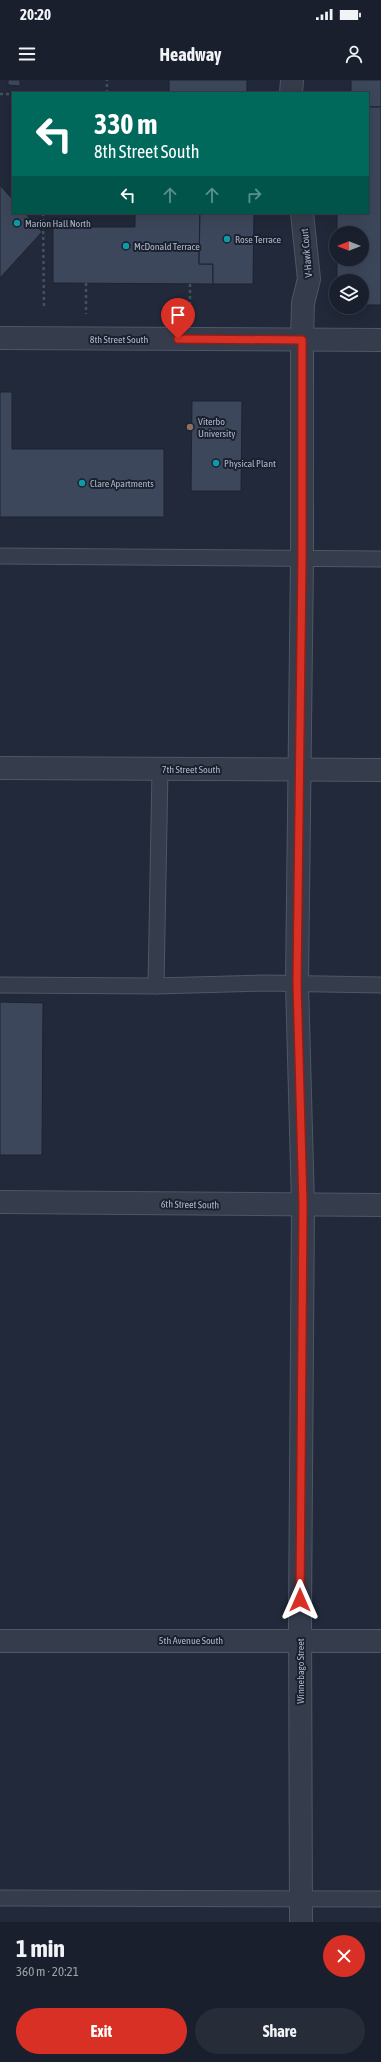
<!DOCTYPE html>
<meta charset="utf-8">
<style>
body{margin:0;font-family:"Asap Condensed",sans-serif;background:#262c38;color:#f1f3f6;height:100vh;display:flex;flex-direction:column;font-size:15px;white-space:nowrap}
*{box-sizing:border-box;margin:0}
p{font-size:13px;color:#9fa2a9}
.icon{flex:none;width:22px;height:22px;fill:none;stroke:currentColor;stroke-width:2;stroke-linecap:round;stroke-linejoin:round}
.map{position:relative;height:1842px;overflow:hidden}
.panel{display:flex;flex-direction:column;background:#191f2c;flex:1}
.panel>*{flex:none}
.hud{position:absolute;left:12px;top:12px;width:357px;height:122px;border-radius:0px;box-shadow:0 4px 16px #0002,0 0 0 1px #373d48;background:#00695c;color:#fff;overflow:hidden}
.needle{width:26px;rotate:270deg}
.fabs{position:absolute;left:329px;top:146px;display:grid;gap:8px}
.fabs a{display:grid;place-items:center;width:40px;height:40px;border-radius:50%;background:#191f2c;box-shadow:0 4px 16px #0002,0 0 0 1px #373d48;font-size:20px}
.pin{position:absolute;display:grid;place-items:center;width:34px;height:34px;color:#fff;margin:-41px -17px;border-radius:50% 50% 50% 0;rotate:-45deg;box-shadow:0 0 4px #0007}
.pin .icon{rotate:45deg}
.me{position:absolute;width:44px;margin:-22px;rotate:0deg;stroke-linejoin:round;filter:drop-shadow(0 0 3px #0008)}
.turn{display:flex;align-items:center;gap:14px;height:84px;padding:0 16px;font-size:18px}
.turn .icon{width:52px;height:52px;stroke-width:2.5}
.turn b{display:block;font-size:28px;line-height:34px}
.lanes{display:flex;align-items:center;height:38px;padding:0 16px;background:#0003;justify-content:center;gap:20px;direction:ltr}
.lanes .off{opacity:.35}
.round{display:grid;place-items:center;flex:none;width:42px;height:42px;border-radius:21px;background:#262c38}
.summary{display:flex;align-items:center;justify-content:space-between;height:68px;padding:0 16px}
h1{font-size:24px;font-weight:700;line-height:30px}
.action{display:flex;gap:8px;margin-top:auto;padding:8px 16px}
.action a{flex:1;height:46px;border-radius:24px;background:#d93025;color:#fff;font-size:16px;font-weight:700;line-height:46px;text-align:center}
.action a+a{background:#262c38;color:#f1f3f6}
.status{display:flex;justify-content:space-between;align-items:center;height:28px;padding:0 20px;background:#191f2c;direction:ltr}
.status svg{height:11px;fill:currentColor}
header{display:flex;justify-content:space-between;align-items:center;height:52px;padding:0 16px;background:#191f2c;font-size:18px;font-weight:700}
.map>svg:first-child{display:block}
</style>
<div class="status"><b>20:20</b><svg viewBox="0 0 49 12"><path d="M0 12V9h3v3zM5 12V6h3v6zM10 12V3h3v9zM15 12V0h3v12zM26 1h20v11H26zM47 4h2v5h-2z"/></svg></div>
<header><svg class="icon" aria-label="menu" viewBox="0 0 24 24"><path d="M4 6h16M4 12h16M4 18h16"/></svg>Headway<svg class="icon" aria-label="person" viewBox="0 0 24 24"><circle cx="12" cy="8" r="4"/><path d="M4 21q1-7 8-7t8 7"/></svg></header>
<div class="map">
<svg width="381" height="1842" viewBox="0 0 381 1842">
<rect width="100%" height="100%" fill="#21293a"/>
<!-- building -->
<g fill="#3d475b" stroke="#1c2331">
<path d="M 8,0 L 20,0 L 20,6 L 8,5 Z"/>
<rect x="169" y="0" width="78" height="12"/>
<path d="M 351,0 L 381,0 L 381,27 L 368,27 L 368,13 L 351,13 Z"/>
<path d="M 368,27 L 381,27 L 381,225 L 362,225 L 362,201 L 337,201 L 337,179 L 362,179 L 362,153 L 337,153 L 337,133 L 368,133 Z"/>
<path d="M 0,105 L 13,120 L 13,133 L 25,133 L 42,152 L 0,198 Z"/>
<path d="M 135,133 L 200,133 L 199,184 L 213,184 L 213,204 L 53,203 L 53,147 L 135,147 Z"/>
<path d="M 200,133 L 254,133 L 253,204 L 213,204 L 213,184 L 199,184 Z"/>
<path d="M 0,312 L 12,312 L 12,369 L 164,369 L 164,437 L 0,437 Z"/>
<path d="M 192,321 L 242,321 L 241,411 L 191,411 Z"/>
<path d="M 0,922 L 43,923 L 42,1075 L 0,1075 Z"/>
</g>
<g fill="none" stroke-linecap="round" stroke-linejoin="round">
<defs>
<g id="lane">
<path d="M 0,476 L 381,479"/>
<path d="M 0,905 L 156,906 L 265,903 L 381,905"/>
<path d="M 156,906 L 160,689"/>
<path d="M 0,1818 L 381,1819"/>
</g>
<g id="street">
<path d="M 291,13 L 292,0"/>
<path d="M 0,258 L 381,260"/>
<path d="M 0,688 L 381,690"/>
<path d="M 0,1122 L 381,1125"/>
<path d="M 0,1561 L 381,1561"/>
<path d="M 301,1842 L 300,1535 L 303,1125 L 297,903 L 302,479 L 302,260 L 303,223 L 309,199 L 302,133"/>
</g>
</defs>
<!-- lane casing -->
<use href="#lane" stroke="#505665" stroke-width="17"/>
<!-- street casing -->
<use href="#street" stroke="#505665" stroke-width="24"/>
<!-- path -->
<g stroke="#415359" stroke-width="2.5" stroke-dasharray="3 3" stroke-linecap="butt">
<path d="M 107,13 L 107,0"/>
<path d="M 0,14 L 13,14"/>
<path d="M 43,133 L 44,229"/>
<path d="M 78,133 L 105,133"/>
<path d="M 86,203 L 86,234"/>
<path d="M 190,204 L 190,229"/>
</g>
<!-- lane -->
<use href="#lane" stroke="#353c4b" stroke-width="15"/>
<!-- street -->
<use href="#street" stroke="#353c4b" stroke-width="22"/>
</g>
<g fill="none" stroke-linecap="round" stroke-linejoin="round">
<defs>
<path id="route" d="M 178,259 L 302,260 L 302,479 L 297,903 L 303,1125 L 300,1520"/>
</defs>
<!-- route casing -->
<use href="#route" stroke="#8d1f18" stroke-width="10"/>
<!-- route -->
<use href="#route" stroke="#d93025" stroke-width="7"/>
</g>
<!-- markers -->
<g fill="#0f9aa8" stroke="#1a212f" stroke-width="1.5">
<circle cx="17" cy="143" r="4"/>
<circle cx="227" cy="159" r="4"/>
<circle cx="126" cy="166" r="4"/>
<circle cx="216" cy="383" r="4"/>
<circle cx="82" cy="403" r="4"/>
</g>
<circle fill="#8d6e63" stroke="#1a212f" stroke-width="1.5" cx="190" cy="347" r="4"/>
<g text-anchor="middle" stroke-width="4" stroke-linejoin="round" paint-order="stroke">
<!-- poi labels -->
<g font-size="10" fill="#b0b6c7" stroke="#1a212f" text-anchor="start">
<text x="25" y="147">Marion Hall North</text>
<text x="235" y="163">Rose Terrace</text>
<text x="134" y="170">McDonald Terrace</text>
<text x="198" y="345">Viterbo<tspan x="198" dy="12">University</tspan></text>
<text x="224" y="387">Physical Plant</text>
<text x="90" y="407">Clare Apartments</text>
</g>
<!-- street labels -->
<g font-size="10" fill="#b0b6c7" stroke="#1a212f">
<text transform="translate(306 173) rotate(-95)" y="4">V-Hawk Court</text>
<text x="119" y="263">8th Street South</text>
<text x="191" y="693">7th Street South</text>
<text transform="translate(190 1124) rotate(1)" y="4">6th Street South</text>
<text x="191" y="1564">5th Avenue South</text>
<text transform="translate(300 1591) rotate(-90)" y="4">Winnebago Street</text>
</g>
</g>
</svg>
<div class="fabs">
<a><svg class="needle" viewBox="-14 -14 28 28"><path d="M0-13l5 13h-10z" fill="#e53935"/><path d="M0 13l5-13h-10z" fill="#9fa2a9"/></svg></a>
<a><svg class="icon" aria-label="layers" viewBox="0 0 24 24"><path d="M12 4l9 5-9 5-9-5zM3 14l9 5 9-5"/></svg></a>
</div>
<div class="pin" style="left:178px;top:259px;background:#d93025"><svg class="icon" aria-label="arrive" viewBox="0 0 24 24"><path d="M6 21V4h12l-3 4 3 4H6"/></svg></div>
<svg class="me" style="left:300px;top:1520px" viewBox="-20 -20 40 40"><path d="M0-17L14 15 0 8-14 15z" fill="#d93025" stroke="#fff" stroke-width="4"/></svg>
<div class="hud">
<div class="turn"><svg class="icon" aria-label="left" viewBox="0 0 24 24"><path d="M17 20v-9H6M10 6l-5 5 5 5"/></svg><div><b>330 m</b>8th Street South</div></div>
<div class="lanes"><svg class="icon" aria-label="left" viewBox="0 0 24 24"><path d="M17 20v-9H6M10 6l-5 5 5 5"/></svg><svg class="icon off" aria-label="ahead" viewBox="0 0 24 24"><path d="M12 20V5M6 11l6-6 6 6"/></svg><svg class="icon off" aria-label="ahead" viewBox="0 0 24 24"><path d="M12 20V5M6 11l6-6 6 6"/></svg><svg class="icon off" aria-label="right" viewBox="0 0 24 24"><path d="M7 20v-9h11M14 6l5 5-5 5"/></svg></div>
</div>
</div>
<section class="panel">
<div class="summary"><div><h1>1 min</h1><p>360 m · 20:21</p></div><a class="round" style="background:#d93025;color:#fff"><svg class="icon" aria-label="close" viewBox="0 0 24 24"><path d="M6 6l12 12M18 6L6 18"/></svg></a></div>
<div class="action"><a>Exit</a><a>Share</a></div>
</section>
